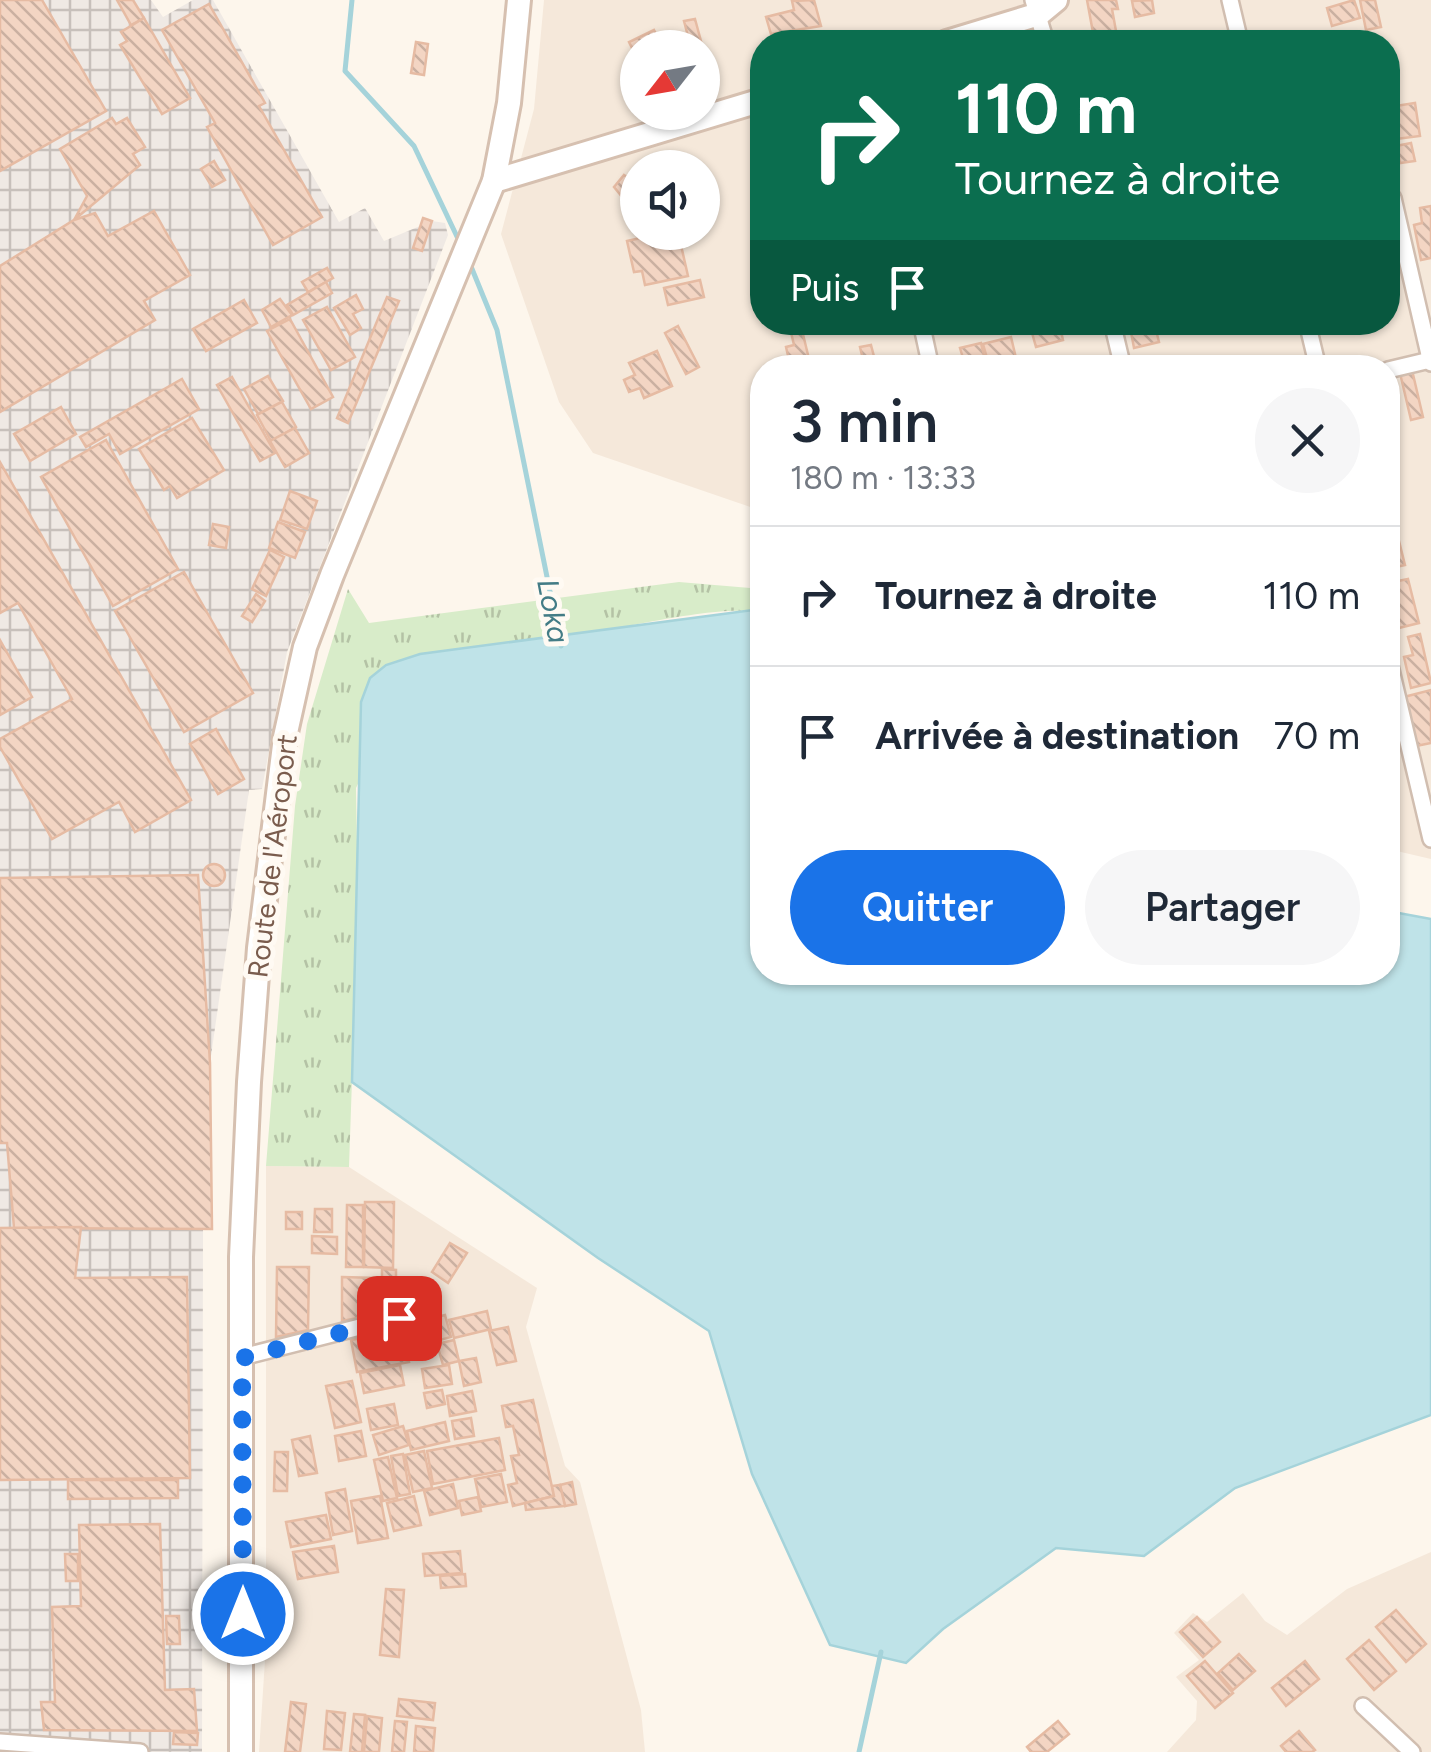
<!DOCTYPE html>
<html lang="fr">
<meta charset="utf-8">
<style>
body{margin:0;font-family:Figtree,sans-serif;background:#f6f6f7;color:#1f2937;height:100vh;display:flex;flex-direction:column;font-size:38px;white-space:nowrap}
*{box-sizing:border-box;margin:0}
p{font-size:32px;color:#747a83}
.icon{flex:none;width:55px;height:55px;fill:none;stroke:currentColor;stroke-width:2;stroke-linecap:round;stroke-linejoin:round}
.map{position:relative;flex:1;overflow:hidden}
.details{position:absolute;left:750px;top:355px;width:650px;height:630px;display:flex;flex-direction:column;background:#fff;border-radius:40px;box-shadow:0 2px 8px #0004}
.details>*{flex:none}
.banner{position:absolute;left:750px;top:30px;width:650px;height:305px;border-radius:40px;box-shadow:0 2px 8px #0004;background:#0b6e4f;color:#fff;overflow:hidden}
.needle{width:65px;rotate:239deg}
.tools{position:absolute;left:620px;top:30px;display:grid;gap:20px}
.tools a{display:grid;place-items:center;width:100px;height:100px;border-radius:50%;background:#fff;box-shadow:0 2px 8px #0004;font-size:50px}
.pin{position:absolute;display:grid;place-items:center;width:85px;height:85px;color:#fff;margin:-42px;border-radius:20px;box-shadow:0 5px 15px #0006}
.me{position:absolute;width:110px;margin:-55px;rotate:0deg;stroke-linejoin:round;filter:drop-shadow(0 0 8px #0008)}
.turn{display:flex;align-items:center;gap:35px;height:210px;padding:0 40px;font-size:45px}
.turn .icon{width:130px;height:130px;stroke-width:2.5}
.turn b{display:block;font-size:70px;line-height:85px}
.then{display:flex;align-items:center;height:95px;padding:0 40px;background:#0003;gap:20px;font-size:38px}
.round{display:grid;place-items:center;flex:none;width:105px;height:105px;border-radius:52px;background:#f6f6f7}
.head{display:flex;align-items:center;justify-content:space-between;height:170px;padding:0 40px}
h1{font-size:60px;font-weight:600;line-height:75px}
.primary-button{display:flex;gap:20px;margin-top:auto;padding:20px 40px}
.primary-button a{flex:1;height:115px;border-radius:60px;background:#1a73e8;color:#fff;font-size:40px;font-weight:600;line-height:115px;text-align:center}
.primary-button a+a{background:#f6f6f7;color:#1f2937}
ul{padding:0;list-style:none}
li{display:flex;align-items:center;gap:30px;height:140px;padding:0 40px;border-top:2px solid #e0e1e3}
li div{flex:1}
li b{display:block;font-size:38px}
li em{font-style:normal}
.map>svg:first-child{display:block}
</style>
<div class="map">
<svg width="1431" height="1752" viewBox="0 0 1431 1752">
<defs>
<pattern id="industrial-grid" width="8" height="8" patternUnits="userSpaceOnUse" patternTransform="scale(2.5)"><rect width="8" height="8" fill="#efe9e4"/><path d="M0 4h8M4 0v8" fill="none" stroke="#c7c0bb"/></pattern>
<pattern id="grass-tufts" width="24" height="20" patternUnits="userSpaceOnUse" patternTransform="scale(2.5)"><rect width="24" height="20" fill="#d8ecc9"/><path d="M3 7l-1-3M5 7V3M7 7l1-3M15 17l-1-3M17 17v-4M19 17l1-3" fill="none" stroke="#b4c2a5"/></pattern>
<pattern id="building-back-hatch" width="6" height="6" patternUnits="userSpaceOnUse" patternTransform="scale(2.5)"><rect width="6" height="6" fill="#f3d5c3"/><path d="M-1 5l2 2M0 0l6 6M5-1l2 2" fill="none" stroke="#cab0a1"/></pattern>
</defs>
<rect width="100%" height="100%" fill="#fdf6ec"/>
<!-- residential -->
<g fill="#f5e8da" fill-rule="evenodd">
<path d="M 544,0 L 1431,0 L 1431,859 L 1388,849 L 1388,368 L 762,368 L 762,511 L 593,453 L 559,402 L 501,234 L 534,109 ZM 762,42 L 1388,42 L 1388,322 L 762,322 ZM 638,48 L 702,48 L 702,112 L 638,112 ZM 638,168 L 702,168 L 702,232 L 638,232 Z"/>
<path d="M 266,1166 L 349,1167 L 537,1288 L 526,1327 L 565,1466 L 580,1482 L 641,1710 L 645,1752 L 259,1752 L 266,1645 Z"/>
<path d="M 1431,1552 L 1431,1752 L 1167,1752 L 1196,1720 L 1197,1701 L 1176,1677 L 1199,1660 L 1174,1633 L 1193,1613 L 1207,1622 L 1243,1593 L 1265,1621 L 1287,1635 L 1347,1589 Z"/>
</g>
<!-- industrial -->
<path fill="url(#industrial-grid)" d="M 0,0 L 151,0 L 163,17 L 193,0 L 213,0 L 339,222 L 365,208 L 384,241 L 432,221 L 445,223 L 448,235 L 287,652 L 262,789 L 249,790 L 210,1063 L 212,1229 L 203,1230 L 202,1752 L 0,1751 Z"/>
<!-- grass -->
<path fill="url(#grass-tufts)" d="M 679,582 L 762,589 L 762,614 C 729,601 607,632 565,638 C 517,646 468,649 420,654 L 356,788 L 358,905 L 349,1167 L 266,1166 L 295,806 L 307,724 L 348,589 L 369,623 Z"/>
<!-- water -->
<path fill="#bfe3e8" stroke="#a5d3da" stroke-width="2.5" d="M 753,610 L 762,614 L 762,972 L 1388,972 L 1388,911 L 1431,919 L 1431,1415 L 1235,1488 L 1144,1556 L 1056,1548 L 943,1629 L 906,1663 L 830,1645 L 752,1474 L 709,1331 L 598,1258 L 352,1082 L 361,702 L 370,678 L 386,665 L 420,654 Z"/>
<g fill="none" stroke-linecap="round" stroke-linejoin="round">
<!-- stream -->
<g stroke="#a5d3da" stroke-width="5">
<path d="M 352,0 L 345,71 L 414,146 L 461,245"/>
<path d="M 470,264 L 497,330 L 561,646"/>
<path d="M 859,1752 L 881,1652"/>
</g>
</g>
<!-- building -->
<g fill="url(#building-back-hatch)" stroke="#e6bba3" stroke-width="2.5">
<path d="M 0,0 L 42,0 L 106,111 L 0,171 Z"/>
<path d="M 117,0 L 133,0 L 144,18 L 131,25 Z"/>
<path d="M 814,0 L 821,26 L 771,34 L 766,17 L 794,10 L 792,1 Z"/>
<path d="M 1087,0 L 1116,0 L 1118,9 L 1112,9 L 1118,42 L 1089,42 L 1094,38 Z"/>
<path d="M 1152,0 L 1154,13 L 1135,17 L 1132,1 Z"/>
<path d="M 1354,0 L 1360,18 L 1332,26 L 1327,8 Z"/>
<path d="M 1360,0 L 1375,0 L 1381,27 L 1366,30 Z"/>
<path d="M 209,4 L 265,103 L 259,106 L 322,217 L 273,245 L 207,127 L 215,123 L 162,30 Z"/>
<path d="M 144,18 L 190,98 L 162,114 L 120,45 L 127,41 L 121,32 Z"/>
<path d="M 695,19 L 701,41 L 690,44 L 684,21 Z"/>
<path d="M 654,30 L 663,48 L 638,48 L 638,60 L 629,42 Z"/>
<path d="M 416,42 L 428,44 L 424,75 L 411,73 Z"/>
<path d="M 1415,103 L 1420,136 L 1388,140 L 1389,107 Z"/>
<path d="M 112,118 L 116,124 L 127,118 L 145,147 L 133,154 L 140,165 L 74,220 L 87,196 L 60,149 Z"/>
<path d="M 1411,143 L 1415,161 L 1400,163 L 1396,146 Z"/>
<path d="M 214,161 L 225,180 L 212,187 L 201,169 Z"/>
<path d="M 624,175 L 638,184 L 638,229 L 632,230 L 623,198 L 614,187 Z"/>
<path d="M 1431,206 L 1431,258 L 1421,260 L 1414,225 L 1422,223 L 1420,208 Z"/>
<path d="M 154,211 L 190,275 L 144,301 L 155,320 L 0,412 L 0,266 L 74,220 L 95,213 L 108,236 Z"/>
<path d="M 423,218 L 432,221 L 422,251 L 413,248 Z"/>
<path d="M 667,232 L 678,232 L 688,276 L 645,285 L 642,271 L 634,272 L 627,241 Z"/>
<path d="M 327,268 L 333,278 L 308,292 L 302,282 Z"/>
<path d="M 700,280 L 704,297 L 668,305 L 664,288 Z"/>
<path d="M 326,282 L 332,293 L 293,315 L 287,305 Z"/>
<path d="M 356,295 L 363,309 L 353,314 L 361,328 L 350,335 L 334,308 Z"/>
<path d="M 387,297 L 399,301 L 348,423 L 337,418 Z"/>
<path d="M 280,299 L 292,315 L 271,327 L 262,310 Z"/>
<path d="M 244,300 L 257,323 L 206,351 L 193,329 Z"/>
<path d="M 327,307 L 355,357 L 331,370 L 303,320 Z"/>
<path d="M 290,319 L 333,397 L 311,409 L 267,331 Z"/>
<path d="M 1029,322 L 1059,322 L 1063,340 L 1036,347 Z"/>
<path d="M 678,326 L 699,367 L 686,374 L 665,333 Z"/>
<path d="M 801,326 L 809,359 L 789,360 L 786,347 L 794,345 L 790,328 Z"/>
<path d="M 1155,326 L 1159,342 L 1134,348 L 1131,332 Z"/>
<path d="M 1011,337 L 1016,358 L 989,365 L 983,344 Z"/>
<path d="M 981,343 L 987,368 L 966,368 L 960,348 Z"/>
<path d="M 871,345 L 877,368 L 865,368 L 860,347 Z"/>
<path d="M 657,351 L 672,386 L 644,398 L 640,388 L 629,392 L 624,380 L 635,375 L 629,363 Z"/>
<path d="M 1412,370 L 1423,417 L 1411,420 L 1400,373 Z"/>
<path d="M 268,376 L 283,401 L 258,414 L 244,389 Z"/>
<path d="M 232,377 L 275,453 L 260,461 L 217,385 Z"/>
<path d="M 182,379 L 199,409 L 120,454 L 109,434 L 86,447 L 80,437 Z"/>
<path d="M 282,402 L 296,427 L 271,441 L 257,415 Z"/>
<path d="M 61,407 L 76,434 L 30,461 L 14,434 Z"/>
<path d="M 192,418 L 224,470 L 177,498 L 170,486 L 164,490 L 139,449 Z"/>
<path d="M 295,428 L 309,453 L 285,467 L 270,441 Z"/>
<path d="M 106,440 L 178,569 L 113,606 L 41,477 Z"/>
<path d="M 0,462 L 191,800 L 135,832 L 119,802 L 52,839 L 0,747 L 0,739 L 72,699 L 18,603 L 0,613 Z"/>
<path d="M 290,491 L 317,501 L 307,529 L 280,520 Z"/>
<path d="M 278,522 L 305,532 L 295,558 L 269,548 Z"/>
<path d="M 213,524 L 229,527 L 226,548 L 209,545 Z"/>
<path d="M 1397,533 L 1405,565 L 1392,568 L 1388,564 L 1388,535 Z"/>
<path d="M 270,550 L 284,557 L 266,596 L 252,589 Z"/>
<path d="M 184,572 L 253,693 L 184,732 L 115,611 Z"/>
<path d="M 1408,579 L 1419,623 L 1399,628 L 1388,583 Z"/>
<path d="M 256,594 L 265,601 L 252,622 L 242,616 Z"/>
<path d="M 1420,634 L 1431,683 L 1411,688 L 1404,657 L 1413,655 L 1408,637 Z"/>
<path d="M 0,640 L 32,697 L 0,715 Z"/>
<path d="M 1431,690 L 1431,743 L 1416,746 L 1404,697 Z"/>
<path d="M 216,729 L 244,779 L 218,794 L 190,744 Z"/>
<circle cx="214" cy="875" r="11"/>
<path d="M 198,875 L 210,1063 L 212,1229 L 14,1228 L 7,1143 L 0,1143 L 0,878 Z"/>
<path d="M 365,1202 L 394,1202 L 393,1268 L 364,1267 Z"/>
<path d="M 347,1205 L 363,1205 L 363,1267 L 346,1267 Z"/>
<path d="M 315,1209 L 332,1209 L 332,1232 L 314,1232 Z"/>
<rect x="286" y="1212" width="16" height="17"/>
<path d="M 81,1227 L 75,1278 L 187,1277 L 190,1478 L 0,1480 L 0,1228 Z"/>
<path d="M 312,1236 L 337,1237 L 337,1254 L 312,1253 Z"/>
<path d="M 450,1243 L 467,1253 L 448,1283 L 432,1272 Z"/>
<path d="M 277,1267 L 309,1267 L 308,1330 L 276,1337 Z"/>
<path d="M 382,1269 L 396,1270 L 396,1308 L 382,1308 Z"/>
<path d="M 342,1277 L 379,1278 L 378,1314 L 342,1321 Z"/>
<path d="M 487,1311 L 491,1329 L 454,1338 L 449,1320 Z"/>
<path d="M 445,1315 L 451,1337 L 422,1345 L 416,1322 Z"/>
<path d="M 508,1327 L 516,1361 L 497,1365 L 489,1331 Z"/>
<path d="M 403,1330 L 409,1362 L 357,1372 L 351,1340 Z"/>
<path d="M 454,1340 L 459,1361 L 443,1365 L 437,1344 Z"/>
<path d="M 476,1358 L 481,1382 L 464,1386 L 459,1361 Z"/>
<path d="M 400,1365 L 404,1385 L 364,1393 L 360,1373 Z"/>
<path d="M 449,1365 L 452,1384 L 425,1388 L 422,1369 Z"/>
<path d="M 352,1381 L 361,1422 L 335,1428 L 326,1386 Z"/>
<path d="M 442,1390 L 445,1404 L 427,1408 L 424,1393 Z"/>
<path d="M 472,1391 L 476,1411 L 450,1416 L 447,1396 Z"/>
<path d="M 533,1400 L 554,1496 L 513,1506 L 508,1485 L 517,1483 L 511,1456 L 519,1455 L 513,1426 L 506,1427 L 502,1406 Z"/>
<path d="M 394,1404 L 398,1425 L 371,1430 L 367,1409 Z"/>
<path d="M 471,1418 L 474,1436 L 455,1439 L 452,1421 Z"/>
<path d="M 445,1422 L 449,1441 L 411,1450 L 407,1431 Z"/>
<path d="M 403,1426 L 409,1445 L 379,1455 L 373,1435 Z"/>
<path d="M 361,1431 L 366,1456 L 339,1461 L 335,1436 Z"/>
<path d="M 310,1436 L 317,1473 L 299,1476 L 292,1440 Z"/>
<path d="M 499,1438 L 505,1470 L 433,1484 L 427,1451 Z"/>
<path d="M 424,1451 L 432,1488 L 413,1492 L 405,1455 Z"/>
<path d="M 275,1452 L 288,1452 L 287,1491 L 274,1491 Z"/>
<path d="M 403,1454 L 410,1494 L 398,1496 L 391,1456 Z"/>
<path d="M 388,1457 L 397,1498 L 383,1501 L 374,1460 Z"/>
<path d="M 501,1474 L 507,1502 L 481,1507 L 475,1479 Z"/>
<path d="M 68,1480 L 178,1480 L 178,1498 L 68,1499 Z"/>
<path d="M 572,1482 L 576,1504 L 565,1506 L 560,1485 Z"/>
<path d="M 453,1484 L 458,1508 L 430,1515 L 424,1491 Z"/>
<path d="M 560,1485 L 565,1506 L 526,1510 L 525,1503 L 554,1496 L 552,1486 Z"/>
<path d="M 345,1489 L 352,1531 L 333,1535 L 326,1493 Z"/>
<path d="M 380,1496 L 388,1538 L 358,1543 L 351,1501 Z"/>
<path d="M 414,1496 L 421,1525 L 394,1531 L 387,1503 Z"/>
<path d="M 478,1497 L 481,1511 L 462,1515 L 459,1501 Z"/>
<path d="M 326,1515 L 331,1539 L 291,1547 L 286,1522 Z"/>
<path d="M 160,1524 L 165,1690 L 194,1689 L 197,1731 L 44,1730 L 41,1702 L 55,1702 L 52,1607 L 81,1606 L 79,1525 Z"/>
<path d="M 334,1546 L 338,1572 L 298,1579 L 293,1552 Z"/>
<path d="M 460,1551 L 462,1573 L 425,1576 L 423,1554 Z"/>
<path d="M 65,1554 L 78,1554 L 78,1581 L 66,1581 Z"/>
<path d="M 465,1574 L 466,1586 L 441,1588 L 440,1576 Z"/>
<path d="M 386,1589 L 404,1590 L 399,1657 L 380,1655 Z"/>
<path d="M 1396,1610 L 1426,1644 L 1406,1662 L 1376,1627 Z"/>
<path d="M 166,1616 L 179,1616 L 180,1644 L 167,1644 Z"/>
<path d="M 1197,1617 L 1220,1642 L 1203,1657 L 1180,1632 Z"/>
<path d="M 1369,1640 L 1396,1671 L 1374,1690 L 1347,1659 Z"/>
<path d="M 1239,1654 L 1255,1671 L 1233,1690 L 1218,1673 Z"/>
<path d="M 1205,1661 L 1233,1693 L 1215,1708 L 1187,1676 Z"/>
<path d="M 1305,1661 L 1319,1679 L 1286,1706 L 1272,1688 Z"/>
<path d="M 399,1699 L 435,1703 L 433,1720 L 397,1716 Z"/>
<path d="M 291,1702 L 306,1704 L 300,1752 L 285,1752 Z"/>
<path d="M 327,1711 L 345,1713 L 341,1750 L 324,1749 Z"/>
<path d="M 354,1714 L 365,1715 L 362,1752 L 350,1752 Z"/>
<path d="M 367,1716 L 382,1718 L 379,1752 L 364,1752 Z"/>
<path d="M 395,1721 L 407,1722 L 404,1752 L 392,1752 Z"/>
<path d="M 1058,1721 L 1069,1734 L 1047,1752 L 1031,1752 L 1027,1747 Z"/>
<path d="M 416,1726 L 435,1728 L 433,1752 L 414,1752 Z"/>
<path d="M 1299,1731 L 1315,1750 L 1312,1752 L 1286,1752 L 1281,1746 Z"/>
<path d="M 174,1732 L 198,1733 L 197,1745 L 173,1744 Z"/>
</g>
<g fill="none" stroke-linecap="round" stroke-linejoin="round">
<defs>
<g id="street">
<path d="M 1033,0 L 1046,42"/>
<path d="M 1230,0 L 1240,42"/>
<path d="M 1393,198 L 1431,363"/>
<path d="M 921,322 L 931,368"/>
<path d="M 1112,322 L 1123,368"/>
<path d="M 1307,322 L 1318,368"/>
<path d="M 1388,370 L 1430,360"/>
<path d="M 1388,657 L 1431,839"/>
<path d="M 242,1357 L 399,1317"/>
<path d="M 1363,1706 L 1412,1752"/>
<path d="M 0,1742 L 140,1752"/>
</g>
<g id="secondary">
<path d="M 947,42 L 1039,14 L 1056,0"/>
<path d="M 494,181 L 762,100"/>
<path d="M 241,1752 L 241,1257 L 249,1082 L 259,948 L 285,737 L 305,647 L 332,575 L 494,181 L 509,103 L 519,0"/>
</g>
</defs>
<!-- street casing -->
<use href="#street" stroke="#d1beb0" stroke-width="20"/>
<!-- secondary casing -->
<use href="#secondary" stroke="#d6c0b0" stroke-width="28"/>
<!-- street -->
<use href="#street" stroke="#fff" stroke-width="15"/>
<!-- secondary -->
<use href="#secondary" stroke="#fff" stroke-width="22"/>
</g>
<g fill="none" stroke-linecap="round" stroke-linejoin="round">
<!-- route -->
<path stroke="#1a73e8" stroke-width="18" stroke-dasharray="0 32.4" d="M 243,1614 L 242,1358 L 399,1318"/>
</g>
<g text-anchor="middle" stroke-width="10" stroke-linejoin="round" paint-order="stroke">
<!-- street labels -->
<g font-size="28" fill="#7a5c4d" stroke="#fffaf3">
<text transform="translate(272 856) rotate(-83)" y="10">Route de l'Aéroport</text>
</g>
<!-- water labels -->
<g font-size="30" font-style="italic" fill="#437c86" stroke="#fffaf3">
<text transform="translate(553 611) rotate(79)" y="10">Loka</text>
</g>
</g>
</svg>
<div class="tools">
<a><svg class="needle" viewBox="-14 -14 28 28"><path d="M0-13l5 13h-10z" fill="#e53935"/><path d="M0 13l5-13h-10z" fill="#747a83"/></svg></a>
<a><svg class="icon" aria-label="sound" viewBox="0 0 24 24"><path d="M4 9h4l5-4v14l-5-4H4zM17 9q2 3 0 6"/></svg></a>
</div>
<div class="pin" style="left:399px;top:1318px;background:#d93025"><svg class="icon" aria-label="arrive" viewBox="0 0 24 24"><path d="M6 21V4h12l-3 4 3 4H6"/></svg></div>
<svg class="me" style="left:243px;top:1614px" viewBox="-20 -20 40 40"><circle r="17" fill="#1a73e8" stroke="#fff" stroke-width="3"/><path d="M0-11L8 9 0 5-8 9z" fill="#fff"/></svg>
<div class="banner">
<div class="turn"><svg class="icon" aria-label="right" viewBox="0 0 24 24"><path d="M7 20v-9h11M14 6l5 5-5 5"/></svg><div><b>110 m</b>Tournez à droite</div></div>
<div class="then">Puis<svg class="icon" aria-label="arrive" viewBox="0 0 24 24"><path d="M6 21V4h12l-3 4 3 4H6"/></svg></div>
</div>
<section class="details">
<div class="head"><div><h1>3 min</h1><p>180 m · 13:33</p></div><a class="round"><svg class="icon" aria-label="close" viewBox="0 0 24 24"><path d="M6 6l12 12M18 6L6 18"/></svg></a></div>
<ul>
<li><svg class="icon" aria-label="right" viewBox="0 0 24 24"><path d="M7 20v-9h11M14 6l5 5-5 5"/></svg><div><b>Tournez à droite</b></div><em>110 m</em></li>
<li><svg class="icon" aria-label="arrive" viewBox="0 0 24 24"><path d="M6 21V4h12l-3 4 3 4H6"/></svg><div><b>Arrivée à destination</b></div><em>70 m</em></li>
</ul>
<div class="primary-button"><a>Quitter</a><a>Partager</a></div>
</section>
</div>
